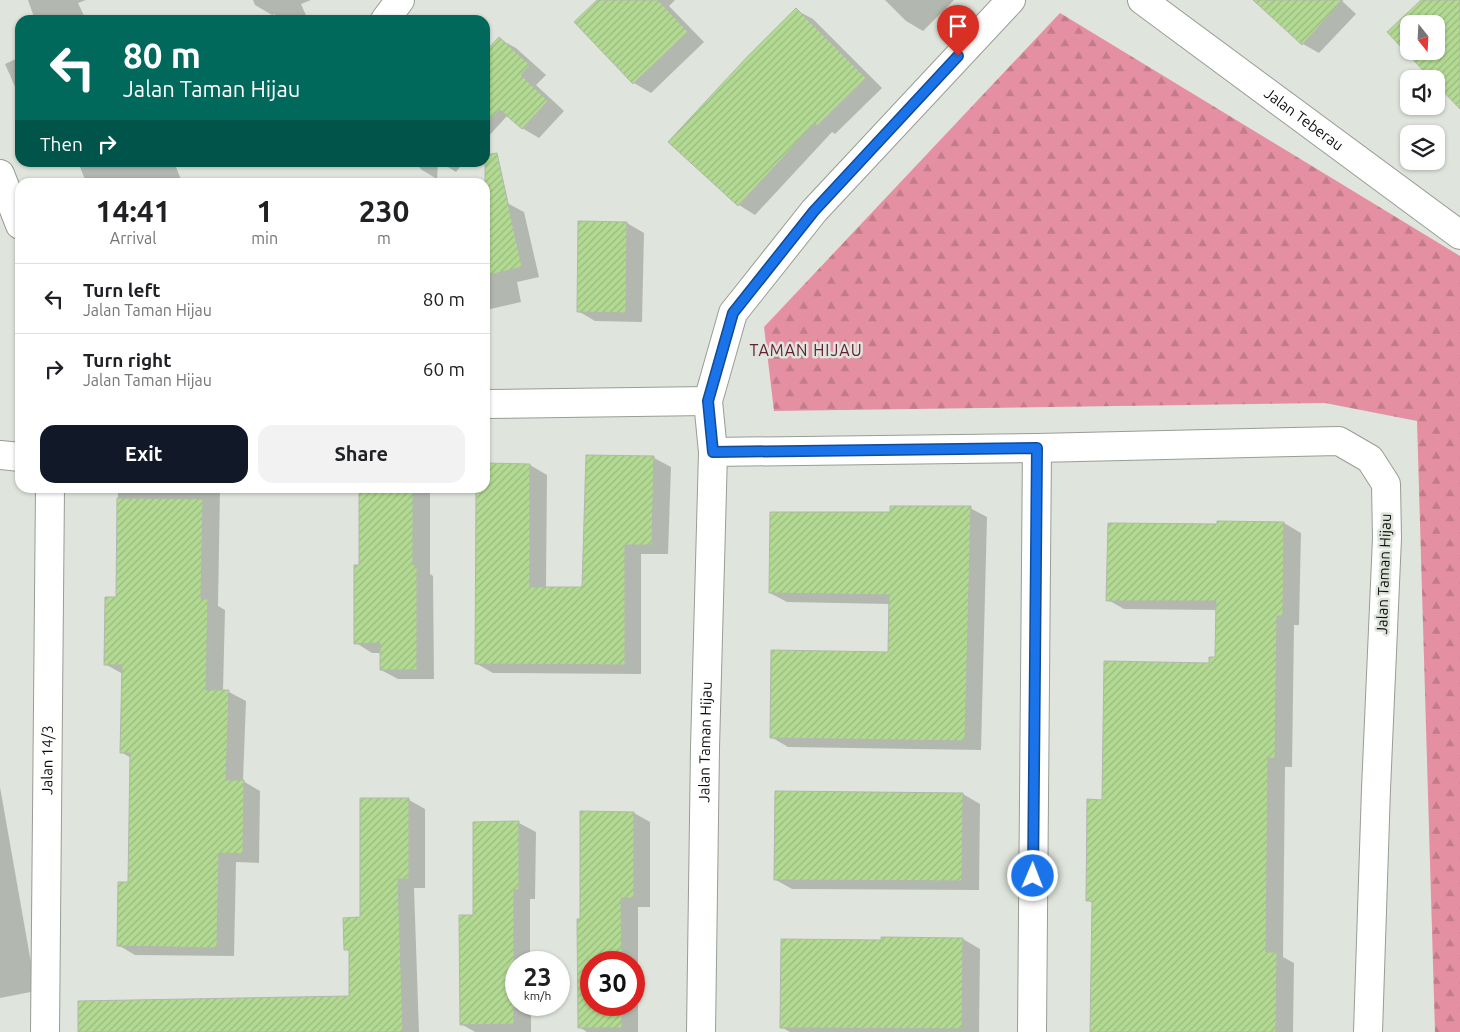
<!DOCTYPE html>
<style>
body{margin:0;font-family:Ubuntu,sans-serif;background:#f2f2f2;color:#202124;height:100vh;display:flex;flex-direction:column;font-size:19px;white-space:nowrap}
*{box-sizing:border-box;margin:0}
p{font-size:16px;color:#757577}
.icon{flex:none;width:28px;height:28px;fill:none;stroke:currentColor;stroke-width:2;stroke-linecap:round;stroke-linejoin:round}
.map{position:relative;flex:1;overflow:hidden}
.details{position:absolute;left:15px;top:178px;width:475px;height:315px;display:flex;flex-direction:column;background:#fff;border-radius:15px;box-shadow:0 1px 4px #0004}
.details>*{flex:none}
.top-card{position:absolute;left:15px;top:15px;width:475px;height:152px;border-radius:15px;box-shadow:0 1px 4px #0004;background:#00695c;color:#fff;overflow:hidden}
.needle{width:32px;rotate:162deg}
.buttons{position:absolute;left:1400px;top:15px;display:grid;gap:10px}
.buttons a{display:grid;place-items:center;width:45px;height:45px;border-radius:10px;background:#fff;box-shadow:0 1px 4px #0004;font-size:25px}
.speed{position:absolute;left:505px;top:951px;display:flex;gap:10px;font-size:25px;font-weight:700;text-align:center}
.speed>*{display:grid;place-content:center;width:65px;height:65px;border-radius:50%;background:#fff;box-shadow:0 1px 4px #0004;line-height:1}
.speed small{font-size:12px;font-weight:400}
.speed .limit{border:8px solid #d22;background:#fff;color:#111}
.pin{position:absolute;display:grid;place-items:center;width:42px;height:42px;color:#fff;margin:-51px -21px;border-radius:50% 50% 50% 0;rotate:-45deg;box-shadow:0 0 5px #0007}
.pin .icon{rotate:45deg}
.me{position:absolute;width:55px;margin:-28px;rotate:1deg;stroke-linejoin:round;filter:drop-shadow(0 0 4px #0008)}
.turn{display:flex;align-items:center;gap:18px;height:105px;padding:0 25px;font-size:22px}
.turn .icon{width:65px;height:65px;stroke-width:2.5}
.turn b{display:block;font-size:35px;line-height:42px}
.then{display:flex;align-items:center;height:48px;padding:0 25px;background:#0003;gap:10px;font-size:19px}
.eta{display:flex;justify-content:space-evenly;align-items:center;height:85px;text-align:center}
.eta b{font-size:30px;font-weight:700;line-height:35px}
.cta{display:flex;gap:10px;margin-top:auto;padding:10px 25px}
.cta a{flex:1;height:58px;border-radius:15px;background:#111827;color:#fff;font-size:20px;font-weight:700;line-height:58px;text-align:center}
.cta a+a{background:#f2f2f2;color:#202124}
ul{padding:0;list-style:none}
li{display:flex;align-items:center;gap:15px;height:70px;padding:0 25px;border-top:1px solid #e0e0e0}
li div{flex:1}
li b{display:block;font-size:19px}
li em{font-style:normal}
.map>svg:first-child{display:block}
</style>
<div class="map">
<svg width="1460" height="1032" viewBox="0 0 1460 1032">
<defs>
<pattern id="forest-firs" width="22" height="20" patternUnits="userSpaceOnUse" patternTransform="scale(1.25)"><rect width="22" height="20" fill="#e490a2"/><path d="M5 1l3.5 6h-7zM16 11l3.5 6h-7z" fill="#c27b8a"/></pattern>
<pattern id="building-hatch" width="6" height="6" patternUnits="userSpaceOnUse" patternTransform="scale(1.25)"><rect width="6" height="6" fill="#b3da93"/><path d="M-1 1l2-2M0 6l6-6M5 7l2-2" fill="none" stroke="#99ba7e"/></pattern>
</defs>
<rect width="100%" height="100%" fill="#dfe5dc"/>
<!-- forest -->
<path fill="url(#forest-firs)" d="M 1060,13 L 1460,256 L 1460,1032 L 1435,1032 L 1417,421 L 1325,403 L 774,411 L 764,327 Z"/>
<!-- shadow -->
<g fill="#0003" fill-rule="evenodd">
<path d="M 28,0 L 86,0 L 78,3 L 86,20 L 35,20 Z"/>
<path d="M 253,0 L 311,0 L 301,4 L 308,20 L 274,20 L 275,14 L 272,15 L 255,5 Z"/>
<path d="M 599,0 L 675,0 L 669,6 L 704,42 L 651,93 L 634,83 Z"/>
<path d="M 885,0 L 954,0 L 923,31 L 906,21 Z"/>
<path d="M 1255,0 L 1341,0 L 1356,14 L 1319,53 L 1303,44 Z"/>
<path d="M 796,10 L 813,19 L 882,88 L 835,134 L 832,132 L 755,215 L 739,205 Z"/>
<path d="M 499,39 L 516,48 L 546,75 L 536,85 L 564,111 L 539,138 L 522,128 L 508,115 L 485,140 L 485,54 Z"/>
<path d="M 20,57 L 20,98 L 5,64 Z"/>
<path d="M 78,162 L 174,162 L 182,182 L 86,182 Z"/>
<path d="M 414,162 L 438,162 L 437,179 L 422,170 Z"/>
<path d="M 440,162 L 464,162 L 456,172 Z"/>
<path d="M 507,203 L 524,212 L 539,277 L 517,282 L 521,302 L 486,310 L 485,309 L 485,208 Z"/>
<path d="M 579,222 L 627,223 L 644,233 L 642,322 L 595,321 L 578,311 Z"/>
<path d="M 587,456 L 654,458 L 671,467 L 668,554 L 641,554 L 641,674 L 493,673 L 477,664 L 478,488 L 485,488 L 485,465 L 530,465 L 547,475 L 546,588 L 583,588 Z"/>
<path d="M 118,488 L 220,488 L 218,606 L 225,610 L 223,691 L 229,692 L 246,701 L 243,781 L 260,791 L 259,863 L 236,862 L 234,956 L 135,955 L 118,945 L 129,883 L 131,758 L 121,752 L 123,674 L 105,664 L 117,598 Z"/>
<path d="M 360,488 L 430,488 L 430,574 L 433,576 L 434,679 L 398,679 L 381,670 L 381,653 L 372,653 L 356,643 L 361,566 Z"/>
<path d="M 970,508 L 987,517 L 981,750 L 788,747 L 771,737 L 889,653 L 890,604 L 787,602 L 770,593 L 892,513 Z"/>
<path d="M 1284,523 L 1301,533 L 1299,625 L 1294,625 L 1292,767 L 1285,767 L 1283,957 L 1294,963 L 1293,1032 L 1091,1032 L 1093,903 L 1087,900 L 1103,801 L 1216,658 L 1217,610 L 1124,609 L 1108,600 Z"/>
<path d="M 0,787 L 36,991 L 0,998 Z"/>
<path d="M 777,792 L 963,794 L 980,804 L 979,890 L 792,889 L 776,880 Z"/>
<path d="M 409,800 L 425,809 L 425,888 L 414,888 L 419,1032 L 80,1032 L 350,997 L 350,951 L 346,949 L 361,918 Z"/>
<path d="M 634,813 L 650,822 L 650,907 L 638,907 L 638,1032 L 587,1032 L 579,1027 L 581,920 ZM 591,962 L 634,962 L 634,1005 L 591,1005 Z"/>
<path d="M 519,823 L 536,832 L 535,899 L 530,899 L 530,962 L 516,962 L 516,1005 L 531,1005 L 531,1032 L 475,1032 L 461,1024 L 475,916 Z"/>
<path d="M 883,938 L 963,939 L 980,949 L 979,1032 L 790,1032 L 781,1027 L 883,941 Z"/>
</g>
<!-- building -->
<g fill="url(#building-hatch)" stroke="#b2b7ae" fill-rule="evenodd">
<path d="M 597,0 L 658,0 L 688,32 L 633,84 L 574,22 Z"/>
<path d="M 1253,0 L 1343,0 L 1302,45 Z"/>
<path d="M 1421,0 L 1460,0 L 1460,109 L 1436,84 L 1436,79 L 1431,79 L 1387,32 ZM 1409,24 L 1436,24 L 1436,51 L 1409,51 Z"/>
<path d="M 796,8 L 866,78 L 817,126 L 815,123 L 738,206 L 668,142 L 748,56 Z"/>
<path d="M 499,37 L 530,65 L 521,75 L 548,101 L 522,129 L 500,110 L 485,124 L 485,52 Z"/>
<path d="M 497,153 L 522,267 L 485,276 L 485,155 Z"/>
<path d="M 578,221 L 627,222 L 626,313 L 577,312 Z"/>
<path d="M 586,455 L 654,456 L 652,545 L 625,545 L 625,665 L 475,664 L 476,488 L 485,488 L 485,463 L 530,464 L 530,587 L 582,587 Z"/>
<path d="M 359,488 L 413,488 L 413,565 L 417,565 L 417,670 L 380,670 L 380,643 L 354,644 L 354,565 L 359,565 Z"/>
<path d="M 117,498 L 203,499 L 201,599 L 208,599 L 206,690 L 229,690 L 226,780 L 244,780 L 243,854 L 219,853 L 217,948 L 117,946 L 118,882 L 128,882 L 130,753 L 120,753 L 122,665 L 104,665 L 105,597 L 116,597 Z"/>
<path d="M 890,506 L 971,506 L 965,741 L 770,738 L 771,650 L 888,652 L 889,595 L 769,593 L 770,512 L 890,512 Z"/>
<path d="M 1217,521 L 1284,522 L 1283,616 L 1277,616 L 1275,759 L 1268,758 L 1266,952 L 1277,952 L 1276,1032 L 1090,1032 L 1092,901 L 1086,901 L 1087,799 L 1102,800 L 1104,661 L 1209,663 L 1209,657 L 1215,657 L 1216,601 L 1106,601 L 1108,523 L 1217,524 Z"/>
<path d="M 775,791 L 963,793 L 962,881 L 774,880 Z"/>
<path d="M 360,798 L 409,798 L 409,879 L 398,879 L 403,1032 L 78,1032 L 78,1001 L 349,996 L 349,950 L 344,950 L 343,918 L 360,917 Z"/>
<path d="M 580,811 L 634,812 L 634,898 L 621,898 L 622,962 L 591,962 L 591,1005 L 622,1005 L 622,1028 L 578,1028 L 577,919 L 580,919 Z"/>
<path d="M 519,821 L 519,890 L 514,890 L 514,1024 L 460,1025 L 459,915 L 473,915 L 473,822 Z"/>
<path d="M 881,937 L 963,938 L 962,1029 L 780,1028 L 781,939 L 881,940 Z"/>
</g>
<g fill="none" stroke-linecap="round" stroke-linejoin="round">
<defs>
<g id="minor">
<path id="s1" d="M 1142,0 L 1460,235"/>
<path d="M 385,20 L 400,0"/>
<path d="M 0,174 L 20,225"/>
<path d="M 485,404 L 708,401"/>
<path d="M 713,452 L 1037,448 L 1339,441 L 1370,459 L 1386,484 L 1387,538 L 1376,789 L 1368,1032"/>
<path d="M 0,455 L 20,457"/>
<path id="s2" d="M 45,1032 L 50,488"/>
<path id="s3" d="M 701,1032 L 705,748 L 713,452 L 708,401 L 733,313 L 814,211 L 1011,0"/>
<path d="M 1032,1032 L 1037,448"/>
</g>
</defs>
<!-- minor casing -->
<use href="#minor" stroke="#989d95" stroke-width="30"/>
<!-- minor -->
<use href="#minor" stroke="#fff" stroke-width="28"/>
</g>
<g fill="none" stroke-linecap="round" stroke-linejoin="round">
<defs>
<path id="route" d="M 958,56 L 814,211 L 733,313 L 708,401 L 713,452 L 1037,448 L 1033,876"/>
</defs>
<!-- route casing -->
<use href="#route" stroke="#114b97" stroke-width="12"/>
<!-- route -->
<use href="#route" stroke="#1a73e8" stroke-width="9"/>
</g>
<g text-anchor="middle" stroke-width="5" stroke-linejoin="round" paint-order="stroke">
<!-- street labels -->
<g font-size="15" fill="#0e0f0c" stroke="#dfe5dc">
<text dy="5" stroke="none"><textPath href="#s1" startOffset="201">Jalan Teberau</textPath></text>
<text transform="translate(1384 574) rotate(-88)" y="5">Jalan Taman Hijau</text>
<text dy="5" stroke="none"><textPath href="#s3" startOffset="290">Jalan Taman Hijau</textPath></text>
<text dy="5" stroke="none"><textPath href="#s2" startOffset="272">Jalan 14/3</textPath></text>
</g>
<!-- neighbourhood labels -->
<g font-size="16" letter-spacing="1" fill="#642034" stroke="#dfe5dc">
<text x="806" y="356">TAMAN HIJAU</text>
</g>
</g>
</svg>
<div class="buttons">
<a><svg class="needle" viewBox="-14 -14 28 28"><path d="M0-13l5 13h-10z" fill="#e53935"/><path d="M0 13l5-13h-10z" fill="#757577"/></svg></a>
<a><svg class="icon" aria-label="sound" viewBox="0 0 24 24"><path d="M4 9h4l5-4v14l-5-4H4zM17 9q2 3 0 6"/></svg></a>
<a><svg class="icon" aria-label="layers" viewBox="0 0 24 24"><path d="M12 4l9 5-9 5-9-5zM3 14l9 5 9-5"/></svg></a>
</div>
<div class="speed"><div>23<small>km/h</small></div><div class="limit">30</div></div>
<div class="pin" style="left:958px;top:56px;background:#d93025"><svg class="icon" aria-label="arrive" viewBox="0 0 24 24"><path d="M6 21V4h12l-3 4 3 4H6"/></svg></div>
<svg class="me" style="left:1033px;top:876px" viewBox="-20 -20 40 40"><circle r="17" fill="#1a73e8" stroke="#fff" stroke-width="3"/><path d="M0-11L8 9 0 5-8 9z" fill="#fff"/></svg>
<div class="top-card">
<div class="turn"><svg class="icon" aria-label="left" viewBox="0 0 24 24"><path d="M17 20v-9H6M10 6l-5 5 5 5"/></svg><div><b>80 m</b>Jalan Taman Hijau</div></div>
<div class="then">Then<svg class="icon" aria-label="right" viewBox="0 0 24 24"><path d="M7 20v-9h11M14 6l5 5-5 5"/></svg></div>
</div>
<section class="details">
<div class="eta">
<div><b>14:41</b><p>Arrival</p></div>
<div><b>1</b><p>min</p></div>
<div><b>230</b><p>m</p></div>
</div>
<ul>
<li><svg class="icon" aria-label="left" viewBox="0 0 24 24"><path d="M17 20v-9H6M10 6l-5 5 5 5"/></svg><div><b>Turn left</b><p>Jalan Taman Hijau</p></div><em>80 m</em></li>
<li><svg class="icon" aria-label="right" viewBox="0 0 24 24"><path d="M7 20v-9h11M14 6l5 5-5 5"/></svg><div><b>Turn right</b><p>Jalan Taman Hijau</p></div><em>60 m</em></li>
</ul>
<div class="cta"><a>Exit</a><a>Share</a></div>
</section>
</div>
